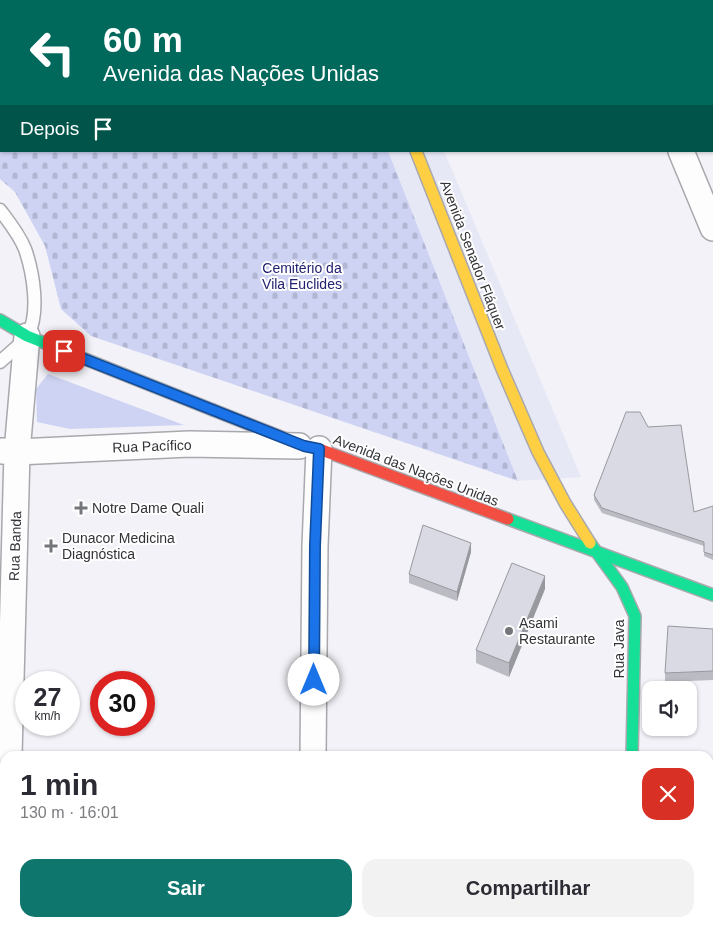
<!DOCTYPE html>
<html lang="pt">
<meta charset="utf-8">
<style>
body{margin:0;font-family:Arial,sans-serif;background:#f2f2f3;color:#2b2b33;height:100vh;display:flex;flex-direction:column;font-size:19px;white-space:nowrap}
*{box-sizing:border-box;margin:0}
p{font-size:16px;color:#7c7c81}
.icon{flex:none;width:28px;height:28px;fill:none;stroke:currentColor;stroke-width:2;stroke-linecap:round;stroke-linejoin:round}
.map{position:relative;flex:1;overflow:hidden}
.side{position:absolute;left:0px;top:751px;width:714px;height:176px;display:flex;flex-direction:column;background:#fff;border-radius:15px 15px 0 0;box-shadow:0 1px 4px #0004}
.side>*{flex:none}
.banner{position:absolute;left:0px;top:0px;width:714px;height:152px;box-shadow:0 1px 4px #0004;background:#00695c;color:#fff;overflow:hidden}
.controls{position:absolute;left:642px;top:681px;display:grid;gap:10px}
.controls a{display:grid;place-items:center;width:55px;height:55px;border-radius:10px;background:#fff;box-shadow:0 1px 4px #0004;font-size:25px}
.speed{position:absolute;left:15px;top:671px;display:flex;gap:10px;font-size:25px;font-weight:700;text-align:center}
.speed>*{display:grid;place-content:center;width:65px;height:65px;border-radius:50%;background:#fff;box-shadow:0 1px 4px #0004;line-height:1}
.speed small{font-size:12px;font-weight:400}
.speed .limit{border:8px solid #d22;background:#fff;color:#111}
.pin{position:absolute;display:grid;place-items:center;width:42px;height:42px;color:#fff;margin:-21px;border-radius:10px;box-shadow:0 2px 8px #0006}
.me{position:absolute;width:55px;margin:-28px;rotate:0deg;stroke-linejoin:round;filter:drop-shadow(0 0 4px #0008)}
.turn{display:flex;align-items:center;gap:18px;height:105px;padding:0 20px;font-size:22px}
.turn .icon{width:65px;height:65px;stroke-width:2.5}
.turn b{display:block;font-size:35px;line-height:42px}
.then{display:flex;align-items:center;height:48px;padding:0 20px;background:#0003;gap:10px;font-size:19px}
.round{display:grid;place-items:center;flex:none;width:52px;height:52px;border-radius:15px;background:#f2f2f3}
.summary{display:flex;align-items:center;justify-content:space-between;height:85px;padding:0 20px}
h1{font-size:30px;font-weight:800;line-height:38px}
.button{display:flex;gap:10px;margin-top:auto;padding:10px 20px}
.button a{flex:1;height:58px;border-radius:15px;background:#0f766e;color:#fff;font-size:20px;font-weight:800;line-height:58px;text-align:center}
.button a+a{background:#f2f2f3;color:#2b2b33}
.map>svg:first-child{display:block}
</style>
<div class="map">
<svg width="713" height="927" viewBox="0 0 713 927">
<defs>
<pattern id="cemetery-stones" width="16" height="16" patternUnits="userSpaceOnUse" patternTransform="scale(1.25)"><rect width="16" height="16" fill="#ced3f4"/><path d="M2 7V4a2 2 0 0 1 4 0v3zM10 15v-3a2 2 0 0 1 4 0v3z" fill="#b1b6d2"/></pattern>
</defs>
<rect width="100%" height="100%" fill="#f2f2f8"/>
<!-- built -->
<path fill="#e6e8f5" d="M 388,151 L 444,151 L 581,477 L 518,481 Z"/>
<!-- grass -->
<path fill="#ced3f4" d="M 48,374 L 184,425 L 70,429 L 37,422 L 36,389 Z"/>
<!-- cemetery -->
<path fill="url(#cemetery-stones)" d="M 0,0 L 328,0 L 328,1 L 1,1 L 1,151 L 388,151 L 518,481 L 91,336 L 61,309 L 45,246 L 15,192 L 0,179 Z"/>
<g fill="none" stroke-linecap="round" stroke-linejoin="round">
<defs>
<path id="lane" d="M 0,210 C 9,222 19,234 25,249 C 33,272 40,312 28,335 C 23,343 7,355 0,362"/>
<g id="street">
<path d="M 617,0 L 617,1"/>
<path d="M 681,151 L 713,228"/>
<path d="M 2,451 L 17,452 L 189,444 L 299,446"/>
<path d="M 9,756 L 17,452 L 27,336"/>
<path d="M 313,756 L 315,546 L 319,449"/>
<path d="M 0,925 L 121,927"/>
<path d="M 4,927 L 5,899"/>
<path d="M 312,927 L 312,922"/>
</g>
<g id="fast">
<path d="M 0,320 L 27,336 L 213,410"/>
<path d="M 508,519 L 713,595"/>
<path d="M 590,543 L 622,587 L 635,616 L 632,756"/>
</g>
<g id="slow">
<path d="M 356,0 L 357,1"/>
<path d="M 416,151 L 502,369 L 538,452 L 565,503 L 590,543"/>
<path d="M 624,922 L 624,927"/>
</g>
<path id="jam" d="M 213,410 L 304,446 L 319,449 L 508,519"/>
</defs>
<!-- lane casing -->
<use href="#lane" stroke="#a8a8ad" stroke-width="15"/>
<!-- street casing -->
<use href="#street" stroke="#a8a8ad" stroke-width="28"/>
<!-- fast casing -->
<use href="#fast" stroke="#a8a8ad" stroke-width="14"/>
<!-- slow casing -->
<use href="#slow" stroke="#a8a8ad" stroke-width="14"/>
<!-- jam casing -->
<use href="#jam" stroke="#a8a8ad" stroke-width="14"/>
<!-- lane -->
<use href="#lane" stroke="#fdfdfe" stroke-width="12"/>
<!-- street -->
<use href="#street" stroke="#fdfdfe" stroke-width="25"/>
<!-- fast -->
<use href="#fast" stroke="#16e098" stroke-width="11"/>
<!-- slow -->
<use href="#slow" stroke="#ffcf43" stroke-width="11"/>
<!-- jam -->
<use href="#jam" stroke="#f24e42" stroke-width="11"/>
</g>
<!-- wall -->
<g fill="#bbbbc3">
<path d="M 0,101 L 1,102 L 1,144 L 0,143 Z"/>
<path d="M 648,427 L 694,512 L 713,506 L 713,560 L 704,556 L 704,546 L 602,513 L 594,500 L 594,495 Z"/>
<path d="M 471,552 L 457,601 L 409,583 L 409,574 Z"/>
<path d="M 545,589 L 509,677 L 476,663 L 476,650 Z"/>
<path d="M 713,629 L 713,680 L 665,682 L 665,673 Z"/>
</g>
<!-- shaded-wall -->
<g fill="#98999f">
<path d="M 471,543 L 471,552 L 457,601 L 457,592 Z"/>
<path d="M 545,576 L 545,589 L 509,677 L 509,663 Z"/>
</g>
<!-- building -->
<g fill="#d9dae3" stroke="#98999f">
<path d="M 544,0 L 585,0 L 585,1 L 545,1 Z"/>
<path d="M 666,0 L 713,0 L 713,51 L 712,1 L 666,1 Z"/>
<path d="M 0,101 L 1,102 L 1,134 L 0,134 Z"/>
<path d="M 712,112 L 713,112 L 713,144 L 712,143 Z"/>
<path d="M 626,412 L 640,412 L 648,427 L 681,425 L 694,512 L 713,506 L 713,555 L 704,552 L 704,542 L 602,508 L 594,495 Z"/>
<path d="M 423,525 L 471,543 L 457,592 L 409,574 Z"/>
<path d="M 512,563 L 545,576 L 509,663 L 476,650 Z"/>
<path d="M 668,626 L 713,629 L 713,671 L 665,673 Z"/>
</g>
<g fill="none" stroke-linecap="round" stroke-linejoin="round">
<defs>
<path id="route" d="M 64,351 L 304,446 L 319,449 L 315,546 L 314,680"/>
</defs>
<!-- route casing -->
<use href="#route" stroke="#114b97" stroke-width="12"/>
<!-- route -->
<use href="#route" stroke="#1a73e8" stroke-width="9"/>
</g>
<!-- markers -->
<g fill="#75767b" stroke="#fefefe" stroke-width="2">
<path d="M78.5 500.5h5v5h5v5h-5v5h-5v-5h-5v-5h5z"/>
<path d="M48.5 538.5h5v5h5v5h-5v5h-5v-5h-5v-5h5z"/>
<circle cx="509" cy="631" r="5"/>
</g>
<g text-anchor="middle" stroke-width="4" stroke-linejoin="round" paint-order="stroke">
<!-- street labels -->
<g font-size="14" fill="#323338" stroke="#fefefe">
<text transform="translate(473 255) rotate(69)" y="5">Avenida Senador Fláquer</text>
<text transform="translate(152 446) rotate(-2)" y="5">Rua Pacífico</text>
<text transform="translate(416 470) rotate(21)" y="5">Avenida das Nações Unidas</text>
<text transform="translate(15 546) rotate(-88)" y="5">Rua Banda</text>
<text transform="translate(619 649) rotate(-90)" y="5">Rua Java</text>
</g>
<!-- park labels -->
<g font-size="14" fill="#222170" stroke="#fefefe">
<text x="302" y="273">Cemitério da<tspan x="302" dy="16">Vila Euclides</tspan></text>
</g>
<!-- poi labels -->
<g font-size="14" fill="#323338" stroke="#fefefe" text-anchor="start">
<text x="92" y="513">Notre Dame Quali</text>
<text x="62" y="543">Dunacor Medicina<tspan x="62" dy="16">Diagnóstica</tspan></text>
<text x="519" y="628">Asami<tspan x="519" dy="16">Restaurante</tspan></text>
</g>
</g>
</svg>
<div class="controls">
<a><svg class="icon" aria-label="sound" viewBox="0 0 24 24"><path d="M4 9h4l5-4v14l-5-4H4zM17 9q2 3 0 6"/></svg></a>
</div>
<div class="speed"><div>27<small>km/h</small></div><div class="limit">30</div></div>
<div class="pin" style="left:64px;top:351px;background:#d93025"><svg class="icon" aria-label="arrive" viewBox="0 0 24 24"><path d="M6 21V4h12l-3 4 3 4H6"/></svg></div>
<svg class="me" style="left:314px;top:680px" viewBox="-20 -20 40 40"><circle r="19" fill="#fff"/><path d="M0-13L10 11 0 6-10 11z" fill="#1a73e8"/></svg>
<div class="banner">
<div class="turn"><svg class="icon" aria-label="left" viewBox="0 0 24 24"><path d="M17 20v-9H6M10 6l-5 5 5 5"/></svg><div><b>60 m</b>Avenida das Nações Unidas</div></div>
<div class="then">Depois<svg class="icon" aria-label="arrive" viewBox="0 0 24 24"><path d="M6 21V4h12l-3 4 3 4H6"/></svg></div>
</div>
<section class="side">
<div class="summary"><div><h1>1 min</h1><p>130 m · 16:01</p></div><a class="round" style="background:#d93025;color:#fff"><svg class="icon" aria-label="close" viewBox="0 0 24 24"><path d="M6 6l12 12M18 6L6 18"/></svg></a></div>
<div class="button"><a>Sair</a><a>Compartilhar</a></div>
</section>
</div>
